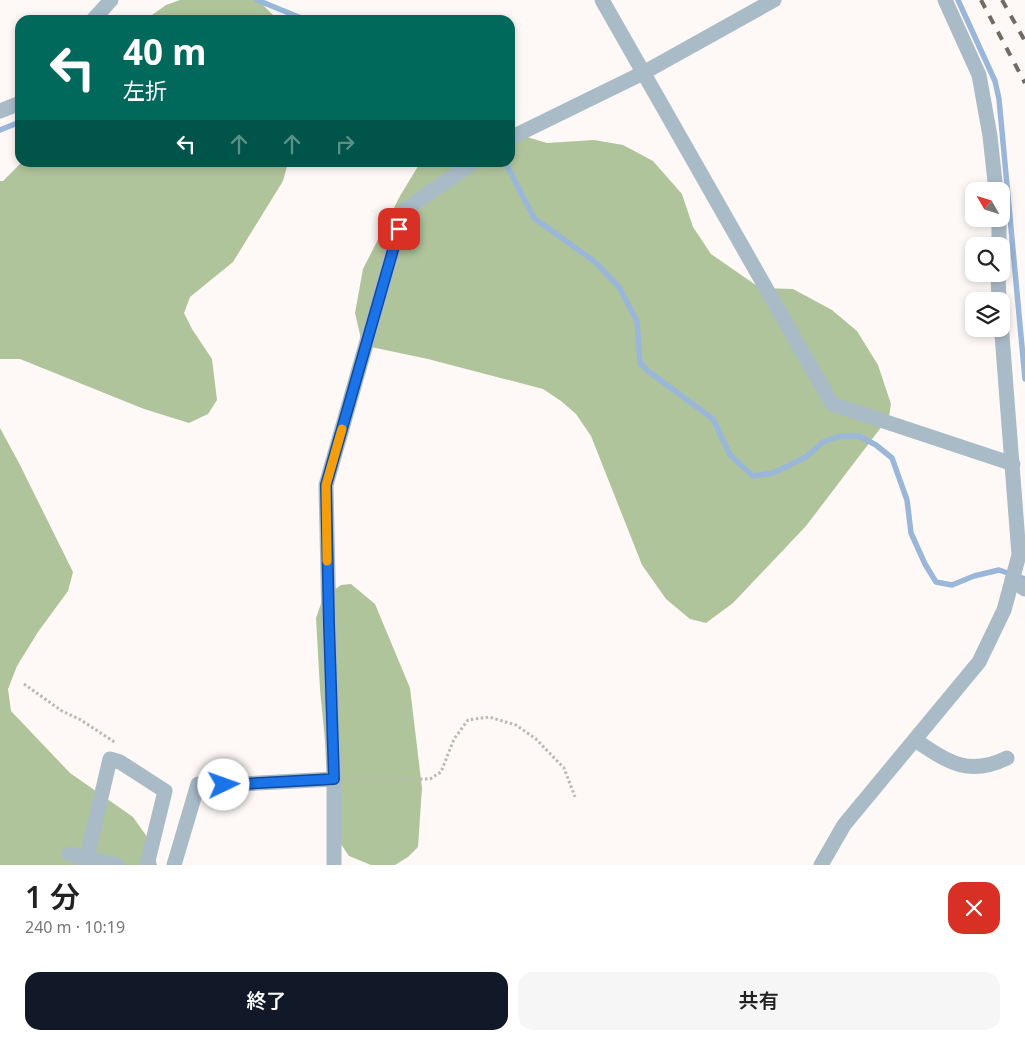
<!DOCTYPE html>
<html lang="ja">
<meta charset="utf-8">
<style>
body{margin:0;font-family:"Noto Sans","Noto Sans JP",sans-serif;background:#f6f6f6;color:#222;height:100vh;display:flex;flex-direction:column;font-size:19px;white-space:nowrap}
*{box-sizing:border-box;margin:0}
p{font-size:16px;color:#767676}
.icon{flex:none;width:28px;height:28px;fill:none;stroke:currentColor;stroke-width:2;stroke-linecap:round;stroke-linejoin:round}
.map{position:relative;height:865px;overflow:hidden}
.details{display:flex;flex-direction:column;background:#fff;flex:1}
.details>*{flex:none}
.guide{position:absolute;left:15px;top:15px;width:500px;height:152px;border-radius:15px;box-shadow:0 2px 8px #0003;background:#00695c;color:#fff;overflow:hidden}
.needle{width:32px;rotate:309deg}
.fabs{position:absolute;left:965px;top:182px;display:grid;gap:10px}
.fabs a{display:grid;place-items:center;width:45px;height:45px;border-radius:10px;background:#fff;box-shadow:0 2px 8px #0003;font-size:25px}
.pin{position:absolute;display:grid;place-items:center;width:42px;height:42px;color:#fff;margin:-21px;border-radius:10px;box-shadow:0 2px 8px #0006}
.me{position:absolute;width:55px;margin:-28px;rotate:87deg;stroke-linejoin:round;filter:drop-shadow(0 0 4px #0008)}
.turn{display:flex;align-items:center;gap:18px;height:105px;padding:0 25px;font-size:22px}
.turn .icon{width:65px;height:65px;stroke-width:2.5}
.turn b{display:block;font-size:35px;line-height:42px}
.lanes{display:flex;align-items:center;height:48px;padding:0 25px;background:#0003;justify-content:center;gap:25px;direction:ltr}
.lanes .off{opacity:.35}
.round{display:grid;place-items:center;flex:none;width:52px;height:52px;border-radius:15px;background:#f6f6f6}
.headline{display:flex;align-items:center;justify-content:space-between;height:85px;padding:0 25px}
h1{font-size:30px;font-weight:600;line-height:38px}
.button{display:flex;gap:10px;margin-top:auto;padding:10px 25px}
.button a{flex:1;height:58px;border-radius:15px;background:#111827;color:#fff;font-size:20px;font-weight:600;line-height:58px;text-align:center}
.button a+a{background:#f6f6f6;color:#222}
.map>svg:first-child{display:block}
</style>
<div class="map">
<svg width="1025" height="865" viewBox="0 0 1025 865">
<rect width="100%" height="100%" fill="#fef9f6"/>
<!-- forest -->
<g fill="#b0c49c">
<path d="M 180,0 L 258,0 L 274,16 L 276,20 L 145,20 L 166,5 Z"/>
<path d="M 510,128 L 520,135 L 547,143 L 594,140 L 623,145 L 653,161 L 682,194 L 693,227 L 711,254 L 760,288 L 793,289 L 832,310 L 857,331 L 878,365 L 891,404 L 889,417 L 806,526 L 733,603 L 706,623 L 690,619 L 666,599 L 642,565 L 591,436 L 576,414 L 561,401 L 543,389 L 428,359 L 371,347 L 361,339 L 355,313 L 363,269 L 400,196 L 420,163 L 510,162 Z"/>
<path d="M 22,162 L 288,163 L 283,181 L 233,262 L 190,297 L 184,313 L 192,329 L 212,359 L 217,400 L 208,414 L 189,423 L 144,409 L 20,359 L 0,359 L 0,181 L 3,181 Z"/>
<path d="M 0,428 L 19,463 L 73,572 L 68,591 L 38,632 L 17,666 L 8,689 L 11,711 L 70,773 L 133,817 L 150,841 L 157,865 L 0,865 Z"/>
<path d="M 351,584 L 375,604 L 410,688 L 422,788 L 418,847 L 408,857 L 395,865 L 371,865 L 349,856 L 334,834 L 320,689 L 316,618 L 323,598 L 341,585 Z"/>
</g>
<g fill="none" stroke-linecap="round" stroke-linejoin="round">
<!-- stream -->
<g stroke="#9ab7d9" stroke-width="5.5">
<path d="M 257,0 L 306,20"/>
<path d="M 958,0 L 995,81 L 999,99 L 1025,379"/>
<path d="M 0,130 L 20,122"/>
<path d="M 505,162 L 534,218 L 595,262 L 619,287 L 637,321 L 640,363 L 648,371 L 713,419 L 730,455 L 753,476 L 773,473 L 806,457 L 823,442 L 840,436 L 859,436 L 876,445 L 892,458 L 907,500 L 911,533 L 925,564 L 936,582 L 952,585 L 974,576 L 999,570 L 1025,579"/>
</g>
<!-- path -->
<g stroke="#beb8b4" stroke-width="3" stroke-dasharray="2.5 2.5" stroke-linecap="butt">
<path d="M 24,684 L 62,711 L 81,720 L 116,743"/>
<path d="M 350,780 L 430,779 L 441,772 L 454,739 L 468,720 L 489,717 L 516,725 L 536,739 L 564,768 L 575,797"/>
</g>
<!-- minor -->
<g stroke="#aabbc8" stroke-width="15">
<path d="M 602,0 L 832,404 L 1013,464"/>
<path d="M 945,0 L 979,75 L 990,136 L 996,191"/>
<path d="M 93,20 L 111,0"/>
<path d="M 0,111 L 20,103"/>
<path d="M 510,138 L 643,73 L 774,0"/>
<path d="M 999,246 L 999,219"/>
<path d="M 998,274 L 999,301"/>
<path d="M 1012,580 L 1025,589"/>
<path d="M 915,740 C 948,762 968,777 1007,758"/>
<path d="M 69,854 L 117,865"/>
<path d="M 85,865 L 110,759 L 120,762 L 165,791 L 147,865"/>
<path d="M 174,865 L 198,784 L 205,786 L 334,779"/>
<path d="M 334,865 L 334,779 L 329,624 L 326,485 L 404,211 L 413,204 L 474,162"/>
<path d="M 821,865 L 844,825 L 979,662 L 1004,610 L 1019,555 L 1001,322"/>
</g>
<!-- rail -->
<g stroke="#726a65" stroke-width="4" stroke-dasharray="9 9" stroke-linecap="butt">
<path d="M 981,0 L 1025,83"/>
<path d="M 1002,0 L 1025,41"/>
</g>
</g>
<g fill="none" stroke-linecap="round" stroke-linejoin="round">
<defs>
<path id="route" d="M 224,785 L 334,779 L 329,624 L 326,485 L 399,229"/>
</defs>
<!-- route casing -->
<use href="#route" stroke="#114b97" stroke-width="12"/>
<!-- route -->
<use href="#route" stroke="#1a73e8" stroke-width="9"/>
<!-- slow -->
<path stroke="#f59e0b" stroke-width="9" d="M 327,561 L 326,485 L 342,429"/>
</g>
</svg>
<div class="fabs">
<a><svg class="needle" viewBox="-14 -14 28 28"><path d="M0-13l5 13h-10z" fill="#e53935"/><path d="M0 13l5-13h-10z" fill="#767676"/></svg></a>
<a><svg class="icon" aria-label="search" viewBox="0 0 24 24"><circle cx="10" cy="10" r="6"/><path d="M15 15l6 6"/></svg></a>
<a><svg class="icon" aria-label="layers" viewBox="0 0 24 24"><path d="M12 4l9 5-9 5-9-5zM3 14l9 5 9-5"/></svg></a>
</div>
<div class="pin" style="left:399px;top:229px;background:#d93025"><svg class="icon" aria-label="arrive" viewBox="0 0 24 24"><path d="M6 21V4h12l-3 4 3 4H6"/></svg></div>
<svg class="me" style="left:224px;top:785px" viewBox="-20 -20 40 40"><circle r="19" fill="#fff"/><path d="M0-13L10 11 0 6-10 11z" fill="#1a73e8"/></svg>
<div class="guide">
<div class="turn"><svg class="icon" aria-label="left" viewBox="0 0 24 24"><path d="M17 20v-9H6M10 6l-5 5 5 5"/></svg><div><b>40 m</b>左折</div></div>
<div class="lanes"><svg class="icon" aria-label="left" viewBox="0 0 24 24"><path d="M17 20v-9H6M10 6l-5 5 5 5"/></svg><svg class="icon off" aria-label="ahead" viewBox="0 0 24 24"><path d="M12 20V5M6 11l6-6 6 6"/></svg><svg class="icon off" aria-label="ahead" viewBox="0 0 24 24"><path d="M12 20V5M6 11l6-6 6 6"/></svg><svg class="icon off" aria-label="right" viewBox="0 0 24 24"><path d="M7 20v-9h11M14 6l5 5-5 5"/></svg></div>
</div>
</div>
<section class="details">
<div class="headline"><div><h1>1 分</h1><p>240 m · 10:19</p></div><a class="round" style="background:#d93025;color:#fff"><svg class="icon" aria-label="close" viewBox="0 0 24 24"><path d="M6 6l12 12M18 6L6 18"/></svg></a></div>
<div class="button"><a>終了</a><a>共有</a></div>
</section>
